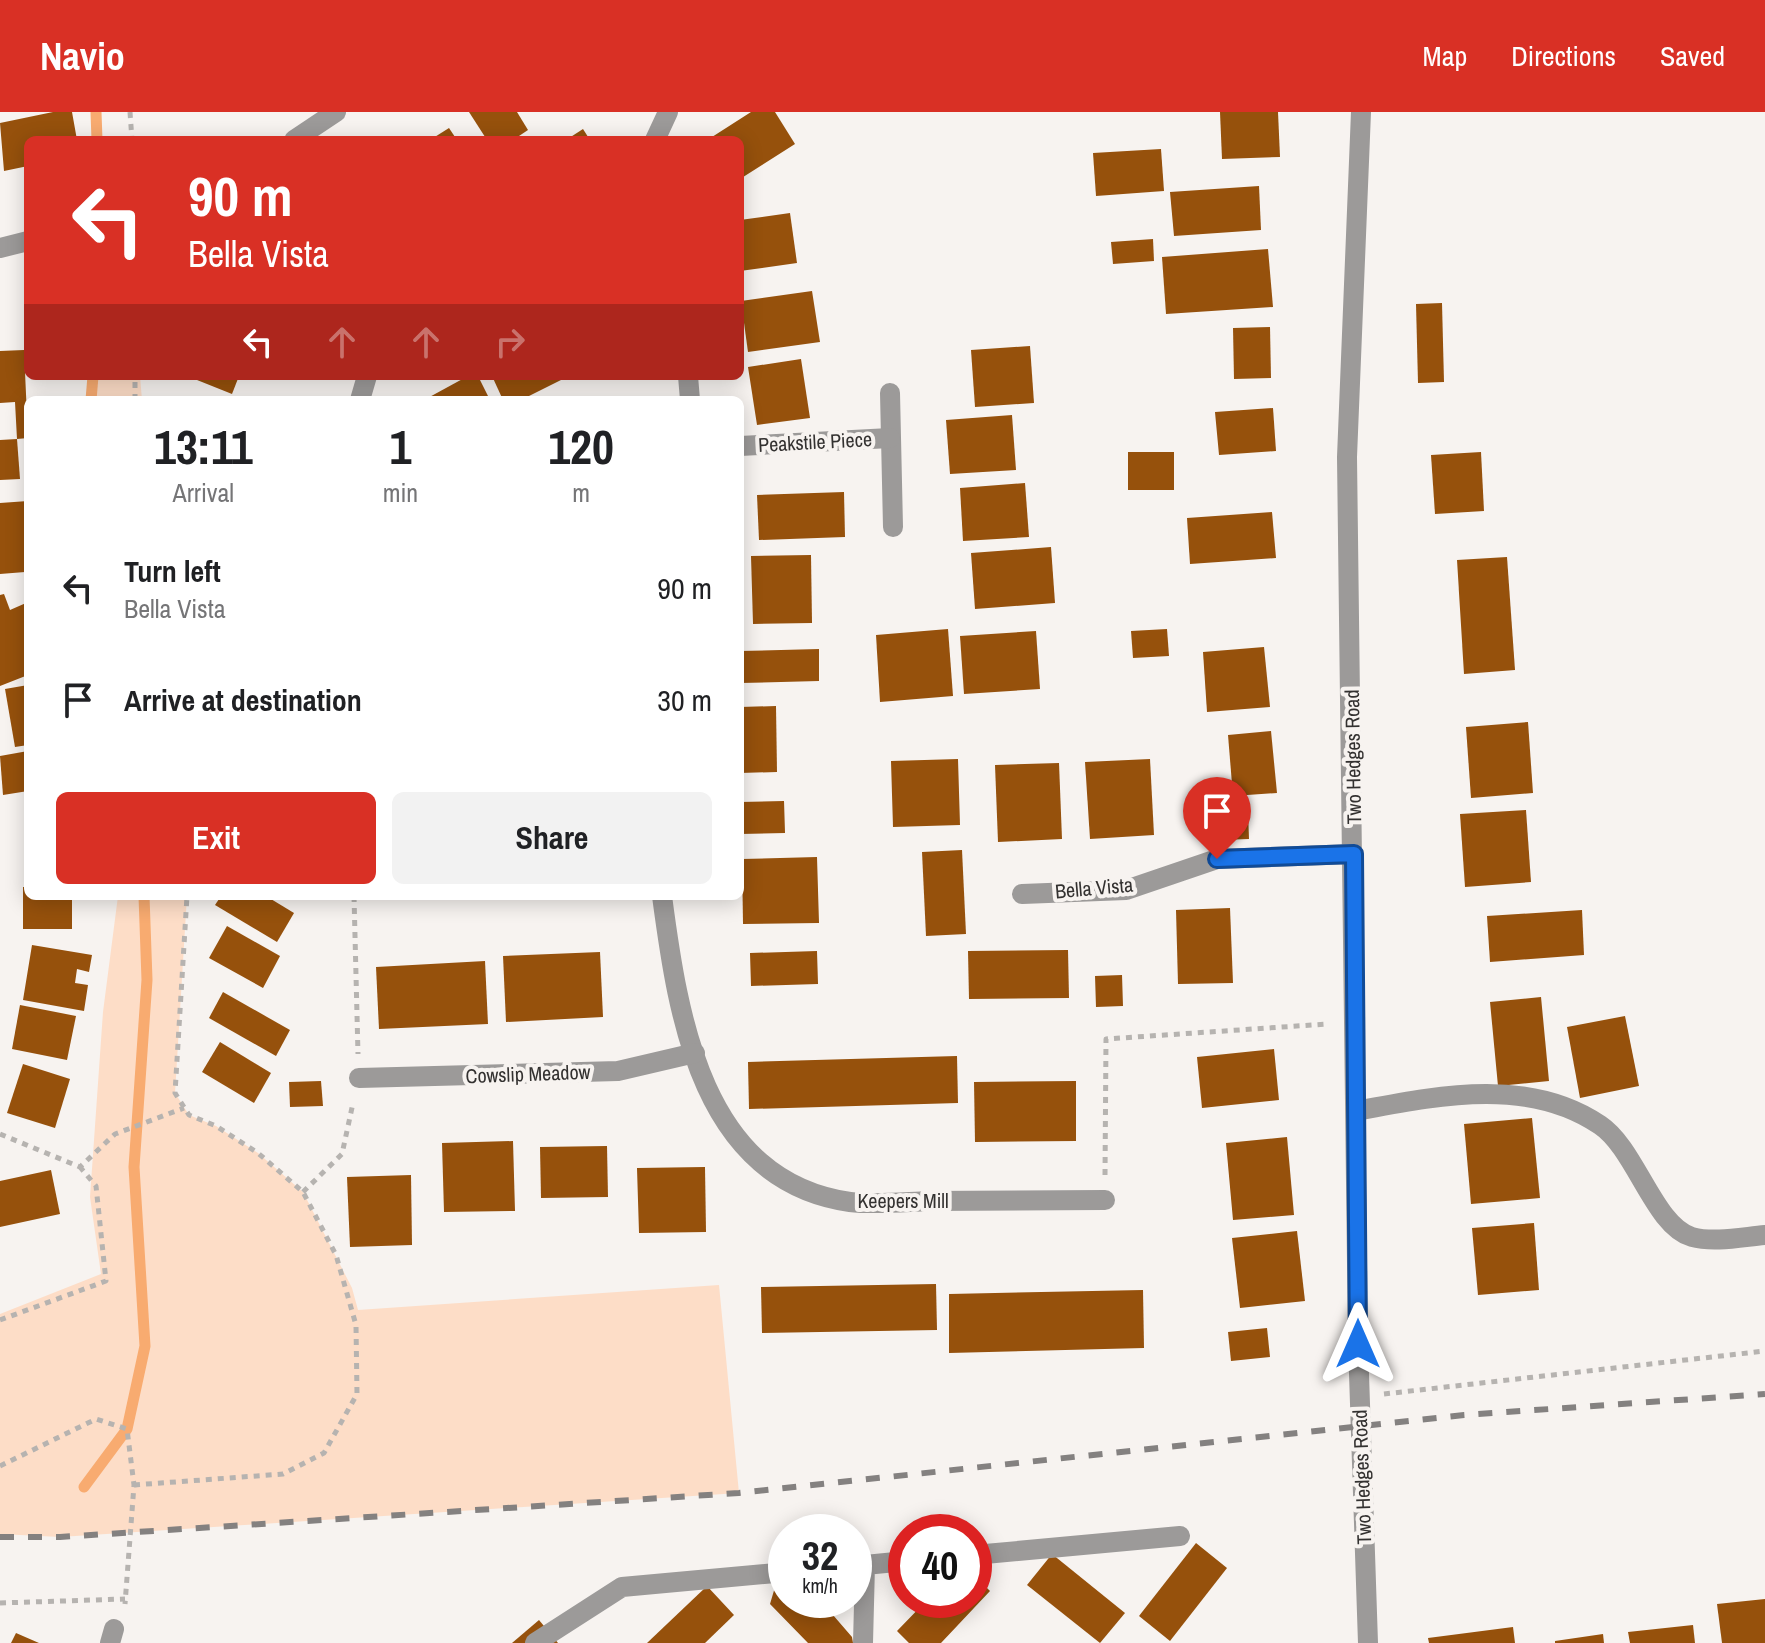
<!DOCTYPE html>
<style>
body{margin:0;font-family:"Archivo Narrow",sans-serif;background:#f2f2f2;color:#202124;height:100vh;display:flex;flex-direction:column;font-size:30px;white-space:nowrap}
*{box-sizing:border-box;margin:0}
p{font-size:26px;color:#757577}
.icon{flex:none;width:44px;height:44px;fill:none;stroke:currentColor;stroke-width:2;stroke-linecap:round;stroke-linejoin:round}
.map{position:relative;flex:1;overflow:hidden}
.details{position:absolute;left:24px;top:284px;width:720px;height:504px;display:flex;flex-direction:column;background:#fff;border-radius:12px;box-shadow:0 4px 20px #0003}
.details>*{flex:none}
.top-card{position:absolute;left:24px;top:24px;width:720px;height:244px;border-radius:12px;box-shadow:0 4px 20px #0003;background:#d93025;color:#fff;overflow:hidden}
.speed{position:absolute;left:768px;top:1402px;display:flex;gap:16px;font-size:40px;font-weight:700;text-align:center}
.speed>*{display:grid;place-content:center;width:104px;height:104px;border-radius:50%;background:#fff;box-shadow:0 4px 20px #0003;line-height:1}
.speed small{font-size:20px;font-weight:400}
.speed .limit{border:12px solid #d22;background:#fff;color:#111}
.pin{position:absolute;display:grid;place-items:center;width:68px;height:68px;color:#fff;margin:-82px -34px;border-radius:50% 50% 50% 0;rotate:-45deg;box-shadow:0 0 8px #0007}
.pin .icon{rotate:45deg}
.me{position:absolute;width:88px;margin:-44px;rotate:0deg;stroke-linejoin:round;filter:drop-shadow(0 0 6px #0008)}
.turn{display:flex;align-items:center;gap:28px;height:168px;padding:0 32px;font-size:36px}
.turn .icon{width:104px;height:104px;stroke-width:2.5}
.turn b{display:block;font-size:56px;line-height:68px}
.lanes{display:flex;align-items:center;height:76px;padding:0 32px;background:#0003;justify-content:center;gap:40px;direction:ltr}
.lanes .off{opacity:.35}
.eta{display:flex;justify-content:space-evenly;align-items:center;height:136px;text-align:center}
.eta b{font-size:48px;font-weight:700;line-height:56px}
.button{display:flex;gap:16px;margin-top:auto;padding:16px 32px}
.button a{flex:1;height:92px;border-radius:12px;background:#d93025;color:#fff;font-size:32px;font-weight:700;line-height:92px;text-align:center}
.button a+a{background:#f2f2f2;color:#202124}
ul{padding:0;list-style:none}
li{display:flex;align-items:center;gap:24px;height:112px;padding:0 32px}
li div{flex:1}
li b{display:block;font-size:30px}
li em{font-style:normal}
header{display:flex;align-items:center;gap:48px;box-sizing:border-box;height:112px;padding:0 40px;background:#d93025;color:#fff}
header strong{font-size:38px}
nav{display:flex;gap:44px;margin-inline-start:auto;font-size:28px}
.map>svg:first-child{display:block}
</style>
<header>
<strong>Navio</strong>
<nav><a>Map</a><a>Directions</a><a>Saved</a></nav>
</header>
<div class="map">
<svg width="1765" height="1531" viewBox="0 0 1765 1531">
<rect width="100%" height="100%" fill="#f7f3f0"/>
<!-- green -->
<g fill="#fdddc7">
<path d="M 93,264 L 140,264 L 142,288 L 91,288 Z"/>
<path d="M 118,784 L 187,784 L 175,981 L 189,1003 L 216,1014 L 258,1041 L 303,1080 L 352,1176 L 358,1198 L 719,1173 L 739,1381 L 60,1425 L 0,1422 L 0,1202 L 101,1162 L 90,1085 L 103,900 Z"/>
</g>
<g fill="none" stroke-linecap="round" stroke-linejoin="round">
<!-- stream -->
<g stroke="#f8ab70" stroke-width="11">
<path d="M 96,0 L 97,28"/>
<path d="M 91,288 L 93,264"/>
<path d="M 84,1375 L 127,1317 L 145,1234 L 134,1055 L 147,868 L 144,784"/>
</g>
</g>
<!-- building -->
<g fill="#96510c">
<path d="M 53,0 L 72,0 L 77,28 L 28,28 L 28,54 L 4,59 L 0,11 Z"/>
<path d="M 469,0 L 517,0 L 528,18 L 513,28 L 487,28 Z"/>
<path d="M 751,0 L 775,0 L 795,32 L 740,67 L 740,28 L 714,28 L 712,25 Z"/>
<path d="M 1220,0 L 1278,0 L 1280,45 L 1222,47 Z"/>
<path d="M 449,16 L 457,28 L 430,28 Z"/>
<path d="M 583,17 L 590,28 L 566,28 Z"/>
<path d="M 1161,37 L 1164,79 L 1096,84 L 1093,41 Z"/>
<path d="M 1259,74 L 1261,118 L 1174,124 L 1170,80 Z"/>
<path d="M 790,101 L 797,151 L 740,159 L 740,108 Z"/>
<path d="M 1153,127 L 1154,149 L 1113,152 L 1111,130 Z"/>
<path d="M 1268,137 L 1273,195 L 1166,202 L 1162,145 Z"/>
<path d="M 812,179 L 820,230 L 748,240 L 741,189 Z"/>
<path d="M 1442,191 L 1444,270 L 1418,271 L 1416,192 Z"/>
<path d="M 1270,215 L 1271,266 L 1234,267 L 1233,216 Z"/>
<path d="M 1030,234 L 1034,291 L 975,295 L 971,238 Z"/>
<path d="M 24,238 L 28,326 L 17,327 L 15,290 L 0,291 L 0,239 Z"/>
<path d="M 801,247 L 810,306 L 757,313 L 748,255 Z"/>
<path d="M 187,264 L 239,264 L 232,282 Z"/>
<path d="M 468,264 L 478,264 L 490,288 L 424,288 Z"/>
<path d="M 492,264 L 569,264 L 521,288 L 503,288 Z"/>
<path d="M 1273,296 L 1276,339 L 1219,343 L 1215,300 Z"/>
<path d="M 1012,303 L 1016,358 L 950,362 L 946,308 Z"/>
<path d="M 17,327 L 20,367 L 0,368 L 0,328 Z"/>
<rect x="1128" y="340" width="46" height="38"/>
<path d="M 1481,340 L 1484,399 L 1435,402 L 1431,343 Z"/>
<path d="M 1025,371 L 1029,425 L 963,429 L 960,376 Z"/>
<path d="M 844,380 L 845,425 L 759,428 L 757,383 Z"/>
<path d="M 28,389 L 25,460 L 0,462 L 0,391 Z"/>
<path d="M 1272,400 L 1276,446 L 1190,452 L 1187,406 Z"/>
<path d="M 1051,435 L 1055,491 L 975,497 L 971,441 Z"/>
<path d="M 811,443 L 812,511 L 753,512 L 751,444 Z"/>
<path d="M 1507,445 L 1515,558 L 1464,562 L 1457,448 Z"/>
<path d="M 4,482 L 10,498 L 26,491 L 28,495 L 28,563 L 0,574 L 0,483 Z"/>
<path d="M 948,517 L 953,584 L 880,590 L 876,523 Z"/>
<path d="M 1167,517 L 1169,544 L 1133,546 L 1131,519 Z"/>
<path d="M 1036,519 L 1040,577 L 964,582 L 960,524 Z"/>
<path d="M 1264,535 L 1270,595 L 1207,600 L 1203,540 Z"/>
<path d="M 819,537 L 819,569 L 740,571 L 740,539 Z"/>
<path d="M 28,573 L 28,633 L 15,635 L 5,577 Z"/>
<path d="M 776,594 L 777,660 L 740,661 L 740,595 Z"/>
<path d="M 1528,610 L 1533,681 L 1471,686 L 1466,615 Z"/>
<path d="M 1271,619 L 1277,681 L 1233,684 L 1228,623 Z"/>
<path d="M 28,639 L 28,679 L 3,683 L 0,644 Z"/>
<path d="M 958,647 L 960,713 L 893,715 L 891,649 Z"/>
<path d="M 1150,647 L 1154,723 L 1090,727 L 1085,650 Z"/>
<path d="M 1059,651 L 1062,727 L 998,730 L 995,653 Z"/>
<path d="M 784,689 L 785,721 L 740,722 L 740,690 Z"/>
<path d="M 1526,698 L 1531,770 L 1465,775 L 1460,702 Z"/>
<path d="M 1248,699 L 1249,727 L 1220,728 L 1220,700 Z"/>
<path d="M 962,738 L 966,822 L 926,824 L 922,740 Z"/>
<path d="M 817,745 L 819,811 L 743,812 L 742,747 Z"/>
<path d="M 23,775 L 28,775 L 28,784 L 72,784 L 72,817 L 23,817 Z"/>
<path d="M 221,784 L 266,784 L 294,801 L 277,830 L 215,793 Z"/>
<path d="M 1230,796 L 1233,871 L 1178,872 L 1176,798 Z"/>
<path d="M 1582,798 L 1584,843 L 1490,850 L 1487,804 Z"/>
<path d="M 227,814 L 280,844 L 263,876 L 209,846 Z"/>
<path d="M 32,833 L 92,843 L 89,860 L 77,857 L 75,871 L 88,873 L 84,899 L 23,888 Z"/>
<path d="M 1068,838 L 1069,886 L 969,887 L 968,839 Z"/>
<path d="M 817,839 L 818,872 L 751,874 L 750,841 Z"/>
<path d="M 600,840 L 603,905 L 506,910 L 503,844 Z"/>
<path d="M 485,849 L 488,912 L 379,917 L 376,855 Z"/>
<path d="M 1122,863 L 1123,894 L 1096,895 L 1095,864 Z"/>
<path d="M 223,880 L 290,918 L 276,944 L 209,906 Z"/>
<path d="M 1541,885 L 1549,969 L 1498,974 L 1490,890 Z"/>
<path d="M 20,893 L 76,904 L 67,948 L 12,937 Z"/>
<path d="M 1625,904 L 1639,974 L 1580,986 L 1567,915 Z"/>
<path d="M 220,930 L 271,961 L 254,991 L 202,960 Z"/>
<path d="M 1274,937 L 1279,988 L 1202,996 L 1197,945 Z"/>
<path d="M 957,944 L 958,991 L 749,997 L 748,950 Z"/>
<path d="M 23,952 L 70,967 L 55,1016 L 7,1001 Z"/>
<path d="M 321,969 L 323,994 L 290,995 L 289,970 Z"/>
<path d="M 1076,969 L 1076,1029 L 975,1030 L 974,970 Z"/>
<path d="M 1532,1006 L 1540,1086 L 1471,1092 L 1464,1012 Z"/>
<path d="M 1287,1025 L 1294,1103 L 1233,1108 L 1226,1031 Z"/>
<path d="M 513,1029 L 515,1099 L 444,1100 L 442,1031 Z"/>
<path d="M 607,1034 L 608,1085 L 541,1086 L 540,1035 Z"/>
<path d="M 705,1055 L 706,1120 L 639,1121 L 637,1056 Z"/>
<path d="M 51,1058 L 60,1102 L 0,1115 L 0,1069 Z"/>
<path d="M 411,1063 L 412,1133 L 350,1135 L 347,1065 Z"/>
<path d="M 1534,1111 L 1539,1178 L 1478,1183 L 1472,1116 Z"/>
<path d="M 1297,1119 L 1305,1189 L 1240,1196 L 1232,1126 Z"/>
<path d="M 936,1172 L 937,1218 L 762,1221 L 761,1175 Z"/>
<path d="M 1143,1178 L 1144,1236 L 949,1241 L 949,1182 Z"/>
<path d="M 1267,1216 L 1270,1245 L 1231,1249 L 1228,1220 Z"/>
<path d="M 1196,1431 L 1227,1456 L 1170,1529 L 1139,1504 Z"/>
<path d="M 1052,1442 L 1125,1501 L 1100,1531 L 1027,1473 Z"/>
<path d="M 974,1463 L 990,1479 L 941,1531 L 909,1531 L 897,1519 L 927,1488 L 974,1488 Z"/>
<path d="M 778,1465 L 786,1465 L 786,1488 L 820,1488 L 852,1525 L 853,1531 L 808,1531 L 770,1492 Z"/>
<path d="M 707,1474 L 734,1503 L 705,1531 L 647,1531 Z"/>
<path d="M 1765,1487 L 1765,1531 L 1722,1531 L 1717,1492 Z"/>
<path d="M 539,1508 L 558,1531 L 512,1531 Z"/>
<path d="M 1693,1513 L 1695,1531 L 1630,1531 L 1628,1520 Z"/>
<path d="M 1513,1515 L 1515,1531 L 1429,1531 L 1428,1526 Z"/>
<path d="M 16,1521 L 39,1531 L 11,1531 Z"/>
<path d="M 1603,1522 L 1604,1531 L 1555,1531 L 1555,1529 Z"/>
</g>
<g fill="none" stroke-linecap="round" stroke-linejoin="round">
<!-- path -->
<g stroke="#b6b3b0" stroke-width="5" stroke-dasharray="6 6" stroke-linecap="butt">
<path d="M 130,0 L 132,28"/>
<path d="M 135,288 L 135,264"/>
<path d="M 354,784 L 358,942"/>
<path d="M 0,1022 L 80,1055 L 115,1022 L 184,996"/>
<path d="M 1105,1063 L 1106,927 L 1327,912"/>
<path d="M 303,1080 L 342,1042 L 353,991"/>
<path d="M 0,1208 L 106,1169 L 96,1074 L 80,1055"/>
<path d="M 1384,1282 L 1765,1239"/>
<path d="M 0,1354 L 96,1307 L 127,1317 L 134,1373 L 125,1492"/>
<path d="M 134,1373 L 283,1362 L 324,1341 L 357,1282 L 356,1213 L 336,1143 L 303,1080 L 258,1041 L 216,1014 L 189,1003 L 175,981 L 187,784"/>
<path d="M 0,1491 L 125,1487"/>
</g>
<!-- minor -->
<g stroke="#9c9a99" stroke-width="20">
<path d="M 1361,0 L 1347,345 L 1358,1232 L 1368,1531"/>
<path d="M 294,28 L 336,0"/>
<path d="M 655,28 L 668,0"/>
<path d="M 0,136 L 28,129"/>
<path d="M 688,264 L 690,288"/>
<path d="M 890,281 L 893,415"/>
<path d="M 360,288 L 367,264"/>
<path d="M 740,334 L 890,326"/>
<path d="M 1022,782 L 1126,778 L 1217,747 L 1354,742"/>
<path d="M 662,784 C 678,905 702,1069 850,1090 C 875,1093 903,1090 929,1089 C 988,1089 1047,1088 1105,1088"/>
<path d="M 359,966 L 618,959 L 695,941"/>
<path d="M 1356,999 C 1436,984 1528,964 1600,1013 C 1636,1037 1654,1114 1692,1125 C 1714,1131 1742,1125 1765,1123"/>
<path d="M 974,1443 L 1180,1424"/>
<path d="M 110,1531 L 114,1517"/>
<path d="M 535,1531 L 622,1475 L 786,1460"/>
<path d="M 863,1531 L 865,1453 L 906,1449"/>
</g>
<!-- rail -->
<path stroke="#848180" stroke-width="6" stroke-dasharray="14 14" stroke-linecap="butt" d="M 0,1425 L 60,1425 L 739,1381 L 1464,1303 L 1765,1282"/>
</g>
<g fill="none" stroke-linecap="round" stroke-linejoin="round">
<defs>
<path id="route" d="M 1217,747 L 1354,742 L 1358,1232"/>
</defs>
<!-- route casing -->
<use href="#route" stroke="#114b97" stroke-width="20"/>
<!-- route -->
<use href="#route" stroke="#1a73e8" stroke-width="14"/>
</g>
<g text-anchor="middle" stroke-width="8" stroke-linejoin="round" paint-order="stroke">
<!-- street labels -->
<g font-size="20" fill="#333130" stroke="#f7f3f0">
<text transform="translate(815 330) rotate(-3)" y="7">Peakstile Piece</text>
<text transform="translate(1353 645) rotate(-91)" y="7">Two Hedges Road</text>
<text transform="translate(1094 776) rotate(-5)" y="7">Bella Vista</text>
<text transform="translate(528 962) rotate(-2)" y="7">Cowslip Meadow</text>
<text x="903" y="1096">Keepers Mill</text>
<text transform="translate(1362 1365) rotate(-92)" y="7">Two Hedges Road</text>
</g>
</g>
</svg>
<div class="speed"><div>32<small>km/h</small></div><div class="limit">40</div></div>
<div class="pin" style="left:1217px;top:747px;background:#d93025"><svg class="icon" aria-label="arrive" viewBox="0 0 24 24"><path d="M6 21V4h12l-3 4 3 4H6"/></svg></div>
<svg class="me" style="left:1358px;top:1232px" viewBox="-20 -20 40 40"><path d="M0-17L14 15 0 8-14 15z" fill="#1a73e8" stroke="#fff" stroke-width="4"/></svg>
<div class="top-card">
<div class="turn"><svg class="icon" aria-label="left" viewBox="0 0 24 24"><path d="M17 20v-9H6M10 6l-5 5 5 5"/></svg><div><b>90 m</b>Bella Vista</div></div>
<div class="lanes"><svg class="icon" aria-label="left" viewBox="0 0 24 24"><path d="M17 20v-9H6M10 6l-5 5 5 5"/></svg><svg class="icon off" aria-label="ahead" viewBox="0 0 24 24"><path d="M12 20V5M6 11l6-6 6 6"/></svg><svg class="icon off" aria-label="ahead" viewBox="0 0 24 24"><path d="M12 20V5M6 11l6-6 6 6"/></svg><svg class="icon off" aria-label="right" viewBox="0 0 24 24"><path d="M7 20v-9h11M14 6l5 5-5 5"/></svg></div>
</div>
<section class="details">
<div class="eta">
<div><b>13:11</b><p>Arrival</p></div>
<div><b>1</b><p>min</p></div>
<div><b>120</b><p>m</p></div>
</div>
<ul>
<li><svg class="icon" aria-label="left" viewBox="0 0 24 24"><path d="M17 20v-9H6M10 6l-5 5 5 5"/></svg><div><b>Turn left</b><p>Bella Vista</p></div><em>90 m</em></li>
<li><svg class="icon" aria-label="arrive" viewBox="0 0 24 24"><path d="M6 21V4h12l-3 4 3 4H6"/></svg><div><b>Arrive at destination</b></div><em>30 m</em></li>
</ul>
<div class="button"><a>Exit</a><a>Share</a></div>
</section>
</div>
